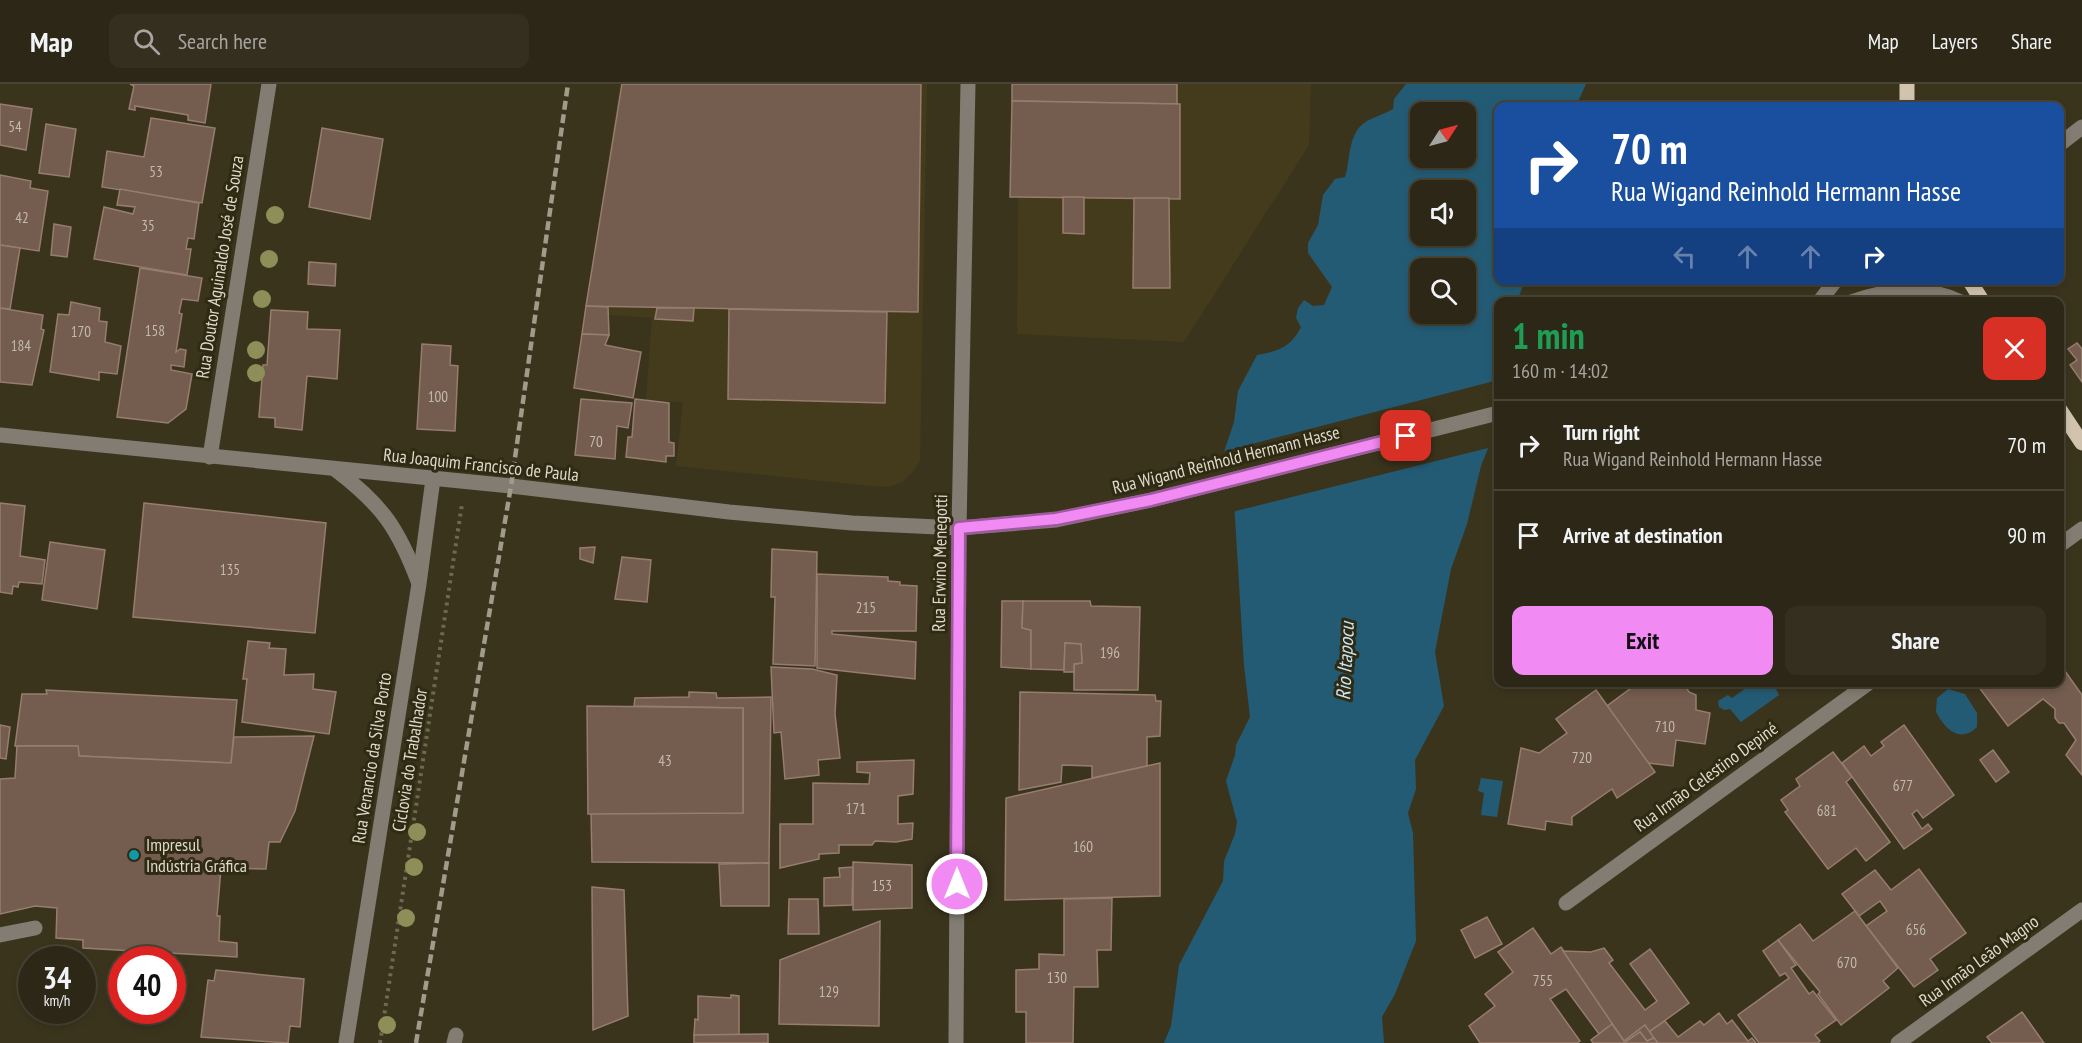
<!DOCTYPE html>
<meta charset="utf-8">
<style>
body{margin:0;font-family:"PT Sans Narrow",sans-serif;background:#342f1f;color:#f1f3f6;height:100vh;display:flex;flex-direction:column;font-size:22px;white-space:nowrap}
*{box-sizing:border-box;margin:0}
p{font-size:20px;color:#a6a5a1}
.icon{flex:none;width:33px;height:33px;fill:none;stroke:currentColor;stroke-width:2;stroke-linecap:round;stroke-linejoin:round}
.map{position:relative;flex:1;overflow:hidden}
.sheet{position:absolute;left:1494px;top:213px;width:570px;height:390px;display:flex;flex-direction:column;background:#2c2716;border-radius:12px;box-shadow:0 3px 9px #0003,0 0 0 2px #484435}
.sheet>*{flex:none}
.guide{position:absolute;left:1494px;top:18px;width:570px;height:183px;border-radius:12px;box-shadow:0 3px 9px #0003,0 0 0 2px #484435;background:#1a4fa0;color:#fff;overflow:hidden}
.needle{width:39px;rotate:54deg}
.buttons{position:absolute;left:1410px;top:18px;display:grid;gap:12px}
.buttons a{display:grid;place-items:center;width:66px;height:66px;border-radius:12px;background:#2c2716;box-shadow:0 3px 9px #0003,0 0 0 2px #484435;font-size:30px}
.speed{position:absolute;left:18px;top:862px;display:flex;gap:12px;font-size:30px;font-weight:700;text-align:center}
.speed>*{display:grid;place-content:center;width:78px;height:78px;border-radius:50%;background:#2c2716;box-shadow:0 3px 9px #0003,0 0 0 2px #484435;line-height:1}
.speed small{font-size:15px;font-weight:400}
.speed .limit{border:9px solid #d22;background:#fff;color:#111}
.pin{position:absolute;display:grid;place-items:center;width:51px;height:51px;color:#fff;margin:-26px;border-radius:12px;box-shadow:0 3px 9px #0006}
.me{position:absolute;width:66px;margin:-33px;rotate:0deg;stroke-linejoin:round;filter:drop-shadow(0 0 4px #0008)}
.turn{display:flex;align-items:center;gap:21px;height:126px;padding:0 18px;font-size:27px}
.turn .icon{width:78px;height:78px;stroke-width:2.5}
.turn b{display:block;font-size:42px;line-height:51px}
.lanes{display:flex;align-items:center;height:57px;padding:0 18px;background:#0003;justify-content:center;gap:30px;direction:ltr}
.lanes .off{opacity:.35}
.round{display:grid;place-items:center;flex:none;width:63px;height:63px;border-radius:12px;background:#342f1f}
.summary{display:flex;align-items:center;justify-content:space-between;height:102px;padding:0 18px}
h1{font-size:36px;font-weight:700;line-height:45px;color:#1e9e55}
.cta{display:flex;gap:12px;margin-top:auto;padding:12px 18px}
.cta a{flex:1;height:69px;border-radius:12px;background:#f28af3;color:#111;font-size:24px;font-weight:700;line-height:69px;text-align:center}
.cta a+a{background:#342f1f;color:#f1f3f6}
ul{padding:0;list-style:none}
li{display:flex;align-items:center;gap:18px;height:90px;padding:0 18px;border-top:2px solid #484435}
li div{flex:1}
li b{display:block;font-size:22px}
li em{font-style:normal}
header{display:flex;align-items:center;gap:36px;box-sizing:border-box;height:84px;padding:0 30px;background:#2c2716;border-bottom:2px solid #484435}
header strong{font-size:28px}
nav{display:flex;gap:33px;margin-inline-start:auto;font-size:21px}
.search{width:420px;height:54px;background:#342f1f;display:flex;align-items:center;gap:15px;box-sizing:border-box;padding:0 21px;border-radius:12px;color:#a6a5a1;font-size:22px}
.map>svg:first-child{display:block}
</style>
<header>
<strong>Map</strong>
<div class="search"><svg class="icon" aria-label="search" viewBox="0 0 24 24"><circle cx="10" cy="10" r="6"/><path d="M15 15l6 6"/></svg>Search here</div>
<nav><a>Map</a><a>Layers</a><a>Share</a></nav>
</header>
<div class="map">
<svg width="2082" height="959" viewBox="0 0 2082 959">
<rect width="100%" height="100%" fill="#3b341d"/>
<!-- built -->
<g fill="#443b1d">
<path d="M 620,0 L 927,0 L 920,377 L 913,388 L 902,398 L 889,403 L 872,402 L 676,382 L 683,318 L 646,316 L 652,234 L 585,229 Z"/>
<path d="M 1019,0 L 1311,0 L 1309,61 L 1184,258 L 1017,250 Z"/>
</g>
<!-- water -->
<g fill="#245b74" fill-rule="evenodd">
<path d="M 1406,0 L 1586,0 L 1576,22 L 1498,22 L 1498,196 L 1525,197 L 1517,217 L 1498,218 L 1498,293 L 1489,362 L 1481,382 L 1467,440 L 1451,485 L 1435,568 L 1444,622 L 1415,676 L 1416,705 L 1408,729 L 1413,749 L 1416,857 L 1395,910 L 1382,933 L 1384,959 L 1164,959 L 1171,942 L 1179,881 L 1223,797 L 1224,777 L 1235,750 L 1237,738 L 1226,697 L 1235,671 L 1236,661 L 1250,633 L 1244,581 L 1234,417 L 1224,368 L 1234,338 L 1238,307 L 1257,271 C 1279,267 1291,263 1301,243 L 1296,234 L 1298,224 L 1304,216 L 1313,222 L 1324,221 L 1332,203 L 1308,169 L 1308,159 L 1318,141 L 1323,111 L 1335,95 L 1345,93 C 1351,75 1347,49 1367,37 C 1376,32 1385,30 1393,25 L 1394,15 ZM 1420,28 L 1466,28 L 1466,74 L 1420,74 ZM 1420,106 L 1466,106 L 1466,152 L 1420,152 ZM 1420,184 L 1466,184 L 1466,230 L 1420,230 Z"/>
<path d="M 1753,599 L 1773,599 L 1779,611 L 1741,638 L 1730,625 L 1724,626 L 1719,623 L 1718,617 L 1728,611 L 1732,614 Z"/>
<path d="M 1948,605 L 1965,610 L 1977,629 L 1977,643 C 1960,660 1945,645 1936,628 L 1937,614 Z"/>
<path d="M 1481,694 L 1503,697 L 1497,733 L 1481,731 L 1484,709 L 1478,707 Z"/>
</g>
<!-- pier -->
<path fill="#3b341d" d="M 1498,296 L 1498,335 L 1492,363 L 1232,428 L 1219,378 L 1221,368 Z"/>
<!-- building -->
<g fill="#745c4e" stroke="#967d6e" stroke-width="1.5">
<path d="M 130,0 L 211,0 L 205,39 L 188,36 L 188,31 L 135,22 L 135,26 L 129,25 L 134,2 Z"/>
<path d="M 622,0 L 921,0 L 918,228 L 586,222 Z"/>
<path d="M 1012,0 L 1177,0 L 1177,20 L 1012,17 Z"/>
<path d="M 1012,17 L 1180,20 L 1180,115 L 1010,113 Z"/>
<path d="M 0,20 L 32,25 L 26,66 L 0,61 Z"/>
<path d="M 151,34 L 215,44 L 202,119 L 102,103 L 107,67 L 144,73 Z"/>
<path d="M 46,40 L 76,45 L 69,93 L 39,89 Z"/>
<path d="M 322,44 L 383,55 L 370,135 L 309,123 Z"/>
<path d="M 0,91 L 31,97 L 30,104 L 48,107 L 39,167 L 0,161 Z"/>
<path d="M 120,105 L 199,119 L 194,155 L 188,154 L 186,165 L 191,165 L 187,191 L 94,175 L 104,123 L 133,130 L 135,123 L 117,121 Z"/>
<path d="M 1063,113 L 1084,113 L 1084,150 L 1063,149 Z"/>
<path d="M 1134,114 L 1169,114 L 1170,204 L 1133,204 Z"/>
<path d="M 54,140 L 71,143 L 67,173 L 51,171 Z"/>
<path d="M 0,161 L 20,164 L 10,225 L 0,224 Z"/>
<path d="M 309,178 L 336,180 L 335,202 L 308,200 Z"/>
<path d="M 140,184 L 202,194 L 198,217 L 182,215 L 179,229 L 182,230 L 176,268 L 180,265 L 186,266 L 184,283 L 171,281 L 171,286 L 192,290 L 186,325 L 168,339 L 117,333 Z"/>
<path d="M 71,218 L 100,224 L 99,237 L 107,238 L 105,258 L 121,262 L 117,290 L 99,288 L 99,296 L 50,288 L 58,230 L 69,231 Z"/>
<path d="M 586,222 L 608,223 L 609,251 L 582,250 Z"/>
<path d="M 0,224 L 43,231 L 41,245 L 44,246 L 32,301 L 0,298 Z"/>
<path d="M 657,224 L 694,224 L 693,237 L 655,235 Z"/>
<path d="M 729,225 L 887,228 L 885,319 L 728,315 Z"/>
<path d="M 271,226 L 308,228 L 307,245 L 340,246 L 337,295 L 307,292 L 302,346 L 275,343 L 275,334 L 259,333 L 263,281 L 267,281 Z"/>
<path d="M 582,250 L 609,251 L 605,261 L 641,268 L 633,314 L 574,304 Z"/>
<path d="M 2077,259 L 2082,265 L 2082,298 L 2070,281 L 2077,276 L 2068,265 Z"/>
<path d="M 422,260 L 451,262 L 450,281 L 458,282 L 455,347 L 417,345 Z"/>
<path d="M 581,315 L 632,319 L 628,344 L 617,342 L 615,375 L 575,371 Z"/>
<path d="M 635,315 L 669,319 L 669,358 L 674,359 L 674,372 L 666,372 L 666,378 L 626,373 L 628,353 L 632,353 Z"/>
<path d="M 0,419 L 25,422 L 20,472 L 45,476 L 42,500 L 19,498 L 18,503 L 13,502 L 12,510 L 0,508 Z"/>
<path d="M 144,419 L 326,439 L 315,549 L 133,533 Z"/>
<path d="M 50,458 L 105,466 L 97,525 L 42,516 Z"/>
<path d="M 595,463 L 593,479 L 580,475 L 580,464 Z"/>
<path d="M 772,465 L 817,468 L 815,582 L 773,580 L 775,513 L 771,513 Z"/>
<path d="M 622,473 L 651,476 L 647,518 L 615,515 Z"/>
<path d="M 817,490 L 888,493 L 888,497 L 900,498 L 900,501 L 917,502 L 916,547 L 832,547 L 832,550 L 916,558 L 915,595 L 817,584 Z"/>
<path d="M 1002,517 L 1023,517 L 1022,544 L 1031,546 L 1031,585 L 1001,583 Z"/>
<path d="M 1023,517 L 1090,517 L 1091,522 L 1140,523 L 1138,606 L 1074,606 L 1074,580 L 1082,579 L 1081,560 L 1065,559 L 1064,586 L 1031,585 L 1031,546 L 1022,544 Z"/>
<path d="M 248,557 L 270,559 L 269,564 L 286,565 L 284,591 L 314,590 L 313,605 L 336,608 L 329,650 L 242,638 L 247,595 L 243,595 Z"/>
<path d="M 1065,559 L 1081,560 L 1082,579 L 1074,580 L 1074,588 L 1064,588 Z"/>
<path d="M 2060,580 L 2082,611 L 2082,691 L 2066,671 L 2076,656 L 2064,639 L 2059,639 L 2055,634 L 2055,625 L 2043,615 L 2008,642 L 1975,598 L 2060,598 Z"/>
<path d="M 771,583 L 812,585 L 837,591 L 835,630 L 840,674 L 818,676 L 819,691 L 785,695 L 781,648 L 774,649 Z"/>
<path d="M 1633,598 L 1683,598 L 1689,608 L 1696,611 L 1696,626 L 1710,629 L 1705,660 L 1676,656 L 1673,682 L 1648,679 L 1607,622 L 1635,601 Z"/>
<path d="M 46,606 L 237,616 L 231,679 L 79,672 L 78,662 L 15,662 L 22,610 L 47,610 Z"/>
<path d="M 1596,606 L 1655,688 L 1617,714 L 1612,705 L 1572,733 L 1572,741 L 1546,737 L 1545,746 L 1508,740 L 1521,664 L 1539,669 L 1567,649 L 1556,635 Z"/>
<path d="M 689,608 L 716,609 L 717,614 L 771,613 L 769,779 L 592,778 L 591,729 L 743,729 L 743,624 L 634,622 L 635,614 L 689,613 Z"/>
<path d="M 1020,608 L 1155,611 L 1156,617 L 1161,617 L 1160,652 L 1147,653 L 1147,682 L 1092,694 L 1092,682 L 1062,681 L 1061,698 L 1019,706 Z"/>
<path d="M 587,622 L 743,624 L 743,729 L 588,730 Z"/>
<path d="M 0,641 L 10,643 L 6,675 L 0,674 Z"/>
<path d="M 1904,641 L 1954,711 L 1923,734 L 1917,726 L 1912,730 L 1922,745 L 1928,740 L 1932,745 L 1904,765 L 1842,679 L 1864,662 L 1871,672 L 1884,662 L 1881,658 Z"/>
<path d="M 314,652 L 295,727 L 280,758 L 269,758 L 266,785 L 221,784 L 217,832 L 220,832 L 219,857 L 237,859 L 237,873 L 83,864 L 83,856 L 56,854 L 57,824 L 35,822 L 0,830 L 0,695 L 15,694 L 17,662 L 78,662 L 79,672 L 231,679 L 234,653 Z"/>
<path d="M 1993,666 L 2009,688 L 1996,698 L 1980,676 Z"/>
<path d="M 1833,668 L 1852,693 L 1846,698 L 1890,758 L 1866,777 L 1856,764 L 1828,785 L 1785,728 L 1788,726 L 1781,716 L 1800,702 L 1796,695 Z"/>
<path d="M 914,676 L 913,710 L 898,712 L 898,740 L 913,739 L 912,755 L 896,758 L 875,757 L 872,761 L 839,761 L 839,769 L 819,770 L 819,775 L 780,784 L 780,740 L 813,740 L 813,699 L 869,700 L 870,689 L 857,688 L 857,678 Z"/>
<path d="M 1160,679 L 1160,812 L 1005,816 L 1006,714 Z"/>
<path d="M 853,778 L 912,781 L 912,824 L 853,826 Z"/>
<path d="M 769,779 L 769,822 L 721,822 L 719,780 Z"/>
<path d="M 853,783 L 852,821 L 824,822 L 824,794 L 840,793 L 839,784 Z"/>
<path d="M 1919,785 L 1966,849 L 1930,875 L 1938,886 L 1914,903 L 1866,842 L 1887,827 L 1880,817 L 1859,832 L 1842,810 L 1875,786 L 1891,806 Z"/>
<path d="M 592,803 L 624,806 L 628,932 L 593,946 Z"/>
<path d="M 1112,814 L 1111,866 L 1097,866 L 1098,903 L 1074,903 L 1073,959 L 1026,959 L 1026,928 L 1016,928 L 1016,886 L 1039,885 L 1039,870 L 1064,871 L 1064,815 Z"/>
<path d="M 789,815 L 818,815 L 819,850 L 788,850 Z"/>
<path d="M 1855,827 L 1898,884 L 1883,897 L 1889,904 L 1841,941 L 1818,910 L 1820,908 L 1778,856 L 1800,840 L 1813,857 Z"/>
<path d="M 1487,833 L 1502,860 L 1475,874 L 1461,846 Z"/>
<path d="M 880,837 L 879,942 L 779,940 L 780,876 Z"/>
<path d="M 1533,844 L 1551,870 L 1561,863 L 1614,939 L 1599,950 L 1566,905 L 1550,915 L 1580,957 L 1577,959 L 1480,959 L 1469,942 L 1495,922 L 1485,910 L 1513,888 L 1498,868 Z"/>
<path d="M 1778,856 L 1796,881 L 1791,884 L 1809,910 L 1813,907 L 1836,936 L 1815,951 L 1820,957 L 1818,959 L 1759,959 L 1738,931 L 1789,894 L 1785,889 L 1780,892 L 1763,867 Z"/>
<path d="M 1604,864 L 1613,876 L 1609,879 L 1645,926 L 1657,917 L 1630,880 L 1650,865 L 1689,919 L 1649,948 L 1645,941 L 1624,957 L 1563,867 L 1591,868 Z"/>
<path d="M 216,886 L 304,895 L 300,943 L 290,942 L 288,959 L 201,953 L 208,896 L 214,897 Z"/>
<path d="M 731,911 L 739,912 L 739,951 L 694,951 L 695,935 L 698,936 L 698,912 L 731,914 Z"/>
<path d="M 2022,928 L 2044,959 L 1992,959 L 1987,953 Z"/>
<path d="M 1719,929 L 1727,940 L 1732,936 L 1748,957 L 1752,954 L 1756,959 L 1658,959 L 1649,948 L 1665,937 L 1678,953 L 1700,937 L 1704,941 Z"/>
<path d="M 1612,940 L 1624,957 L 1645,941 L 1654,954 L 1647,957 L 1640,948 L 1624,959 L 1593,959 L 1591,956 Z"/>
<path d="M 1640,948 L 1647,957 L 1654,954 L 1658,959 L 1624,959 Z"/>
<path d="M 768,950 L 768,959 L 694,959 L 694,951 Z"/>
</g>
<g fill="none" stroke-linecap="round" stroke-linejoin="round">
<!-- path -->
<path stroke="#6e6854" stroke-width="4" stroke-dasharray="3 4.5" stroke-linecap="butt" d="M 380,959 L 462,420"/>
<!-- minor -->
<g stroke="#837c72" stroke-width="15">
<path d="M 2060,60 L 2082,43"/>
<path d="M 1819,218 L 1836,196"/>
<path d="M 1851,218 C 1890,204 1923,201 1961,218"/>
<path d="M 0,351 L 511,402 L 729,428 L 852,439 L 959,444 L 1056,436 L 1151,416 L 1498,329"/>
<path d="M 210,373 L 269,0"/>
<path d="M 336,386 C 382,421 398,444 418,497"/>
<path d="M 2060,461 L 2082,445"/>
<path d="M 1566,819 L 1870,598"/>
<path d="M 0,851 L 35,844"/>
<path d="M 346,959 L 419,500 L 433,395"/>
<path d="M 454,959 L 456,951"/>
<path d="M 956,959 L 959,444 L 968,0"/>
<path d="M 1898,959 L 2082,826"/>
</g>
<!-- major -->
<g stroke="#d1c3ae" stroke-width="15">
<path d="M 1907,0 L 1907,22"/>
<path d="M 1969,196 L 1983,218"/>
<path d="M 2060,326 L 2082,359"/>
</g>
<!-- rail -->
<path stroke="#a09b8a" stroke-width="4.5" stroke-dasharray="9 4.5" stroke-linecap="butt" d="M 416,959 L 511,402 L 568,0"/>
</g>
<!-- trees -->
<g fill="#8e8e58">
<circle cx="275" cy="131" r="9"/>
<circle cx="269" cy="175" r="9"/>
<circle cx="262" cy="215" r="9"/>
<circle cx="256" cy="266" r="9"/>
<circle cx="256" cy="289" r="9"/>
<circle cx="417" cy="748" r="9"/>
<circle cx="414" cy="783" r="9"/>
<circle cx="406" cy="834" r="9"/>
<circle cx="387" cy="941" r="9"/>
</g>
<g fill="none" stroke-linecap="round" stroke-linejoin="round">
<defs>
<path id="route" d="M 957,800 L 959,444 L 1056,435 L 1151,416 L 1406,352"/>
</defs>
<!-- route casing -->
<use href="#route" stroke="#9d5a9e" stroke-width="15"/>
<!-- route -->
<use href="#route" stroke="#f28af3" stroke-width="10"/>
</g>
<!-- markers -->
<circle fill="#0f9aa8" stroke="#302a13" stroke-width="2" cx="134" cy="771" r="6"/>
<g text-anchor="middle" stroke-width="6" stroke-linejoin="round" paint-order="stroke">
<!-- number labels -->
<g font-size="15" fill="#c3baac">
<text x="15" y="48">54</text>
<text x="156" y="93">53</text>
<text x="22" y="139">42</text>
<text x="148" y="147">35</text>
<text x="155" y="252">158</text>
<text x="81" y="253">170</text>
<text x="21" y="267">184</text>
<text x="438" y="318">100</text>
<text x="596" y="363">70</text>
<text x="230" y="491">135</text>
<text x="866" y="529">215</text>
<text x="1110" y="574">196</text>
<text x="1665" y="648">710</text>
<text x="1582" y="679">720</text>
<text x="665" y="682">43</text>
<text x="1903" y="707">677</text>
<text x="856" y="730">171</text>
<text x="1827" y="732">681</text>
<text x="1083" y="768">160</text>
<text x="882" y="807">153</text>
<text x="1916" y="851">656</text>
<text x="1847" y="884">670</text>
<text x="1057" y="899">130</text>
<text x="1543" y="902">755</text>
<text x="829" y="913">129</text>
</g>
<!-- street labels -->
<g font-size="18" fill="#dddacc" stroke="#302a13">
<text transform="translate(220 183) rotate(-81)" y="6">Rua Doutor Aguinaldo José de Souza</text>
<text transform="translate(1226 376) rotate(-14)" y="6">Rua Wigand Reinhold Hermann Hasse</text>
<text transform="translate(481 381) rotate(6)" y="6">Rua Joaquim Francisco de Paula</text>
<text transform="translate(940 479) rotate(-89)" y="6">Rua Erwino Menegotti</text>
<text transform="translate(372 674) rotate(-81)" y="6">Rua Venancio da Silva Porto</text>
<text transform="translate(410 676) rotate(-81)" y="6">Ciclovia do Trabalhador</text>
<text transform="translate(1706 693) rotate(-36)" y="6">Rua Irmão Celestino Depiné</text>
<text transform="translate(1979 877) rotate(-36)" y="6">Rua Irmão Leão Magno</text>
</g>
<!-- poi labels -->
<g font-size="18" fill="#dddacc" stroke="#302a13" text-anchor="start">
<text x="146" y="767">Impresul<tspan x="146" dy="21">Indústria Gráfica</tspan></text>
</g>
<!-- water labels -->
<g font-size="20" font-style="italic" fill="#c6e6f6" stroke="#302a13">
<text transform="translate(1345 577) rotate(-87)" y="7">Rio Itapocu</text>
</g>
</g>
</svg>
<div class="buttons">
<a><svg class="needle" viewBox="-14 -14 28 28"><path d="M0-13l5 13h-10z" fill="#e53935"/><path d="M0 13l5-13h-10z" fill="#a6a5a1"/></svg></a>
<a><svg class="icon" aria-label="sound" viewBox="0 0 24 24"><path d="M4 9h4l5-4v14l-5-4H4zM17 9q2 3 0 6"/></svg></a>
<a><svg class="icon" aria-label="search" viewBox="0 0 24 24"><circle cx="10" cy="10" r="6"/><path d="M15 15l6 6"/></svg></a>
</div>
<div class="speed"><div>34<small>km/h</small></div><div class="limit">40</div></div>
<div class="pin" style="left:1406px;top:352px;background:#d93025"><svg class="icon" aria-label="arrive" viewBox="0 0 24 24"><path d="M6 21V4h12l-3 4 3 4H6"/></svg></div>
<svg class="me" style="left:957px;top:800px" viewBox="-20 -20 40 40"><circle r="17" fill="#f28af3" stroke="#fff" stroke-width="3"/><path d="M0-11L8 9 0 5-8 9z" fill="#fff"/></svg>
<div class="guide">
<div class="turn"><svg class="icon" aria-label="right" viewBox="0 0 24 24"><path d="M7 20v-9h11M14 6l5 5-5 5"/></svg><div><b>70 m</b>Rua Wigand Reinhold Hermann Hasse</div></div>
<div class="lanes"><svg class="icon off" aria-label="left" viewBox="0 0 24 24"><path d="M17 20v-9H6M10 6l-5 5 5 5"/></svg><svg class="icon off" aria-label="ahead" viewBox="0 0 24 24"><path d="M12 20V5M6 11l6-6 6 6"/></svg><svg class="icon off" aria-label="ahead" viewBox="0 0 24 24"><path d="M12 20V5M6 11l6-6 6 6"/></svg><svg class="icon" aria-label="right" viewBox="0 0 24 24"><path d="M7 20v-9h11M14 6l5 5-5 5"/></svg></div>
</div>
<section class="sheet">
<div class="summary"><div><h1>1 min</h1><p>160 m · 14:02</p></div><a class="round" style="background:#d93025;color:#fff"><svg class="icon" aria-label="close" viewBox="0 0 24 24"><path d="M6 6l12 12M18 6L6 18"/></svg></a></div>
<ul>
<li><svg class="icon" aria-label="right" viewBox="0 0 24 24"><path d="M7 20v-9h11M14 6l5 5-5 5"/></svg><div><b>Turn right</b><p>Rua Wigand Reinhold Hermann Hasse</p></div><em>70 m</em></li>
<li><svg class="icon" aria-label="arrive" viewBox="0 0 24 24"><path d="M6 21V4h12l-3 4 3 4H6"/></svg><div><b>Arrive at destination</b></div><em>90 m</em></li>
</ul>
<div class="cta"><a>Exit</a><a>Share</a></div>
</section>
</div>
